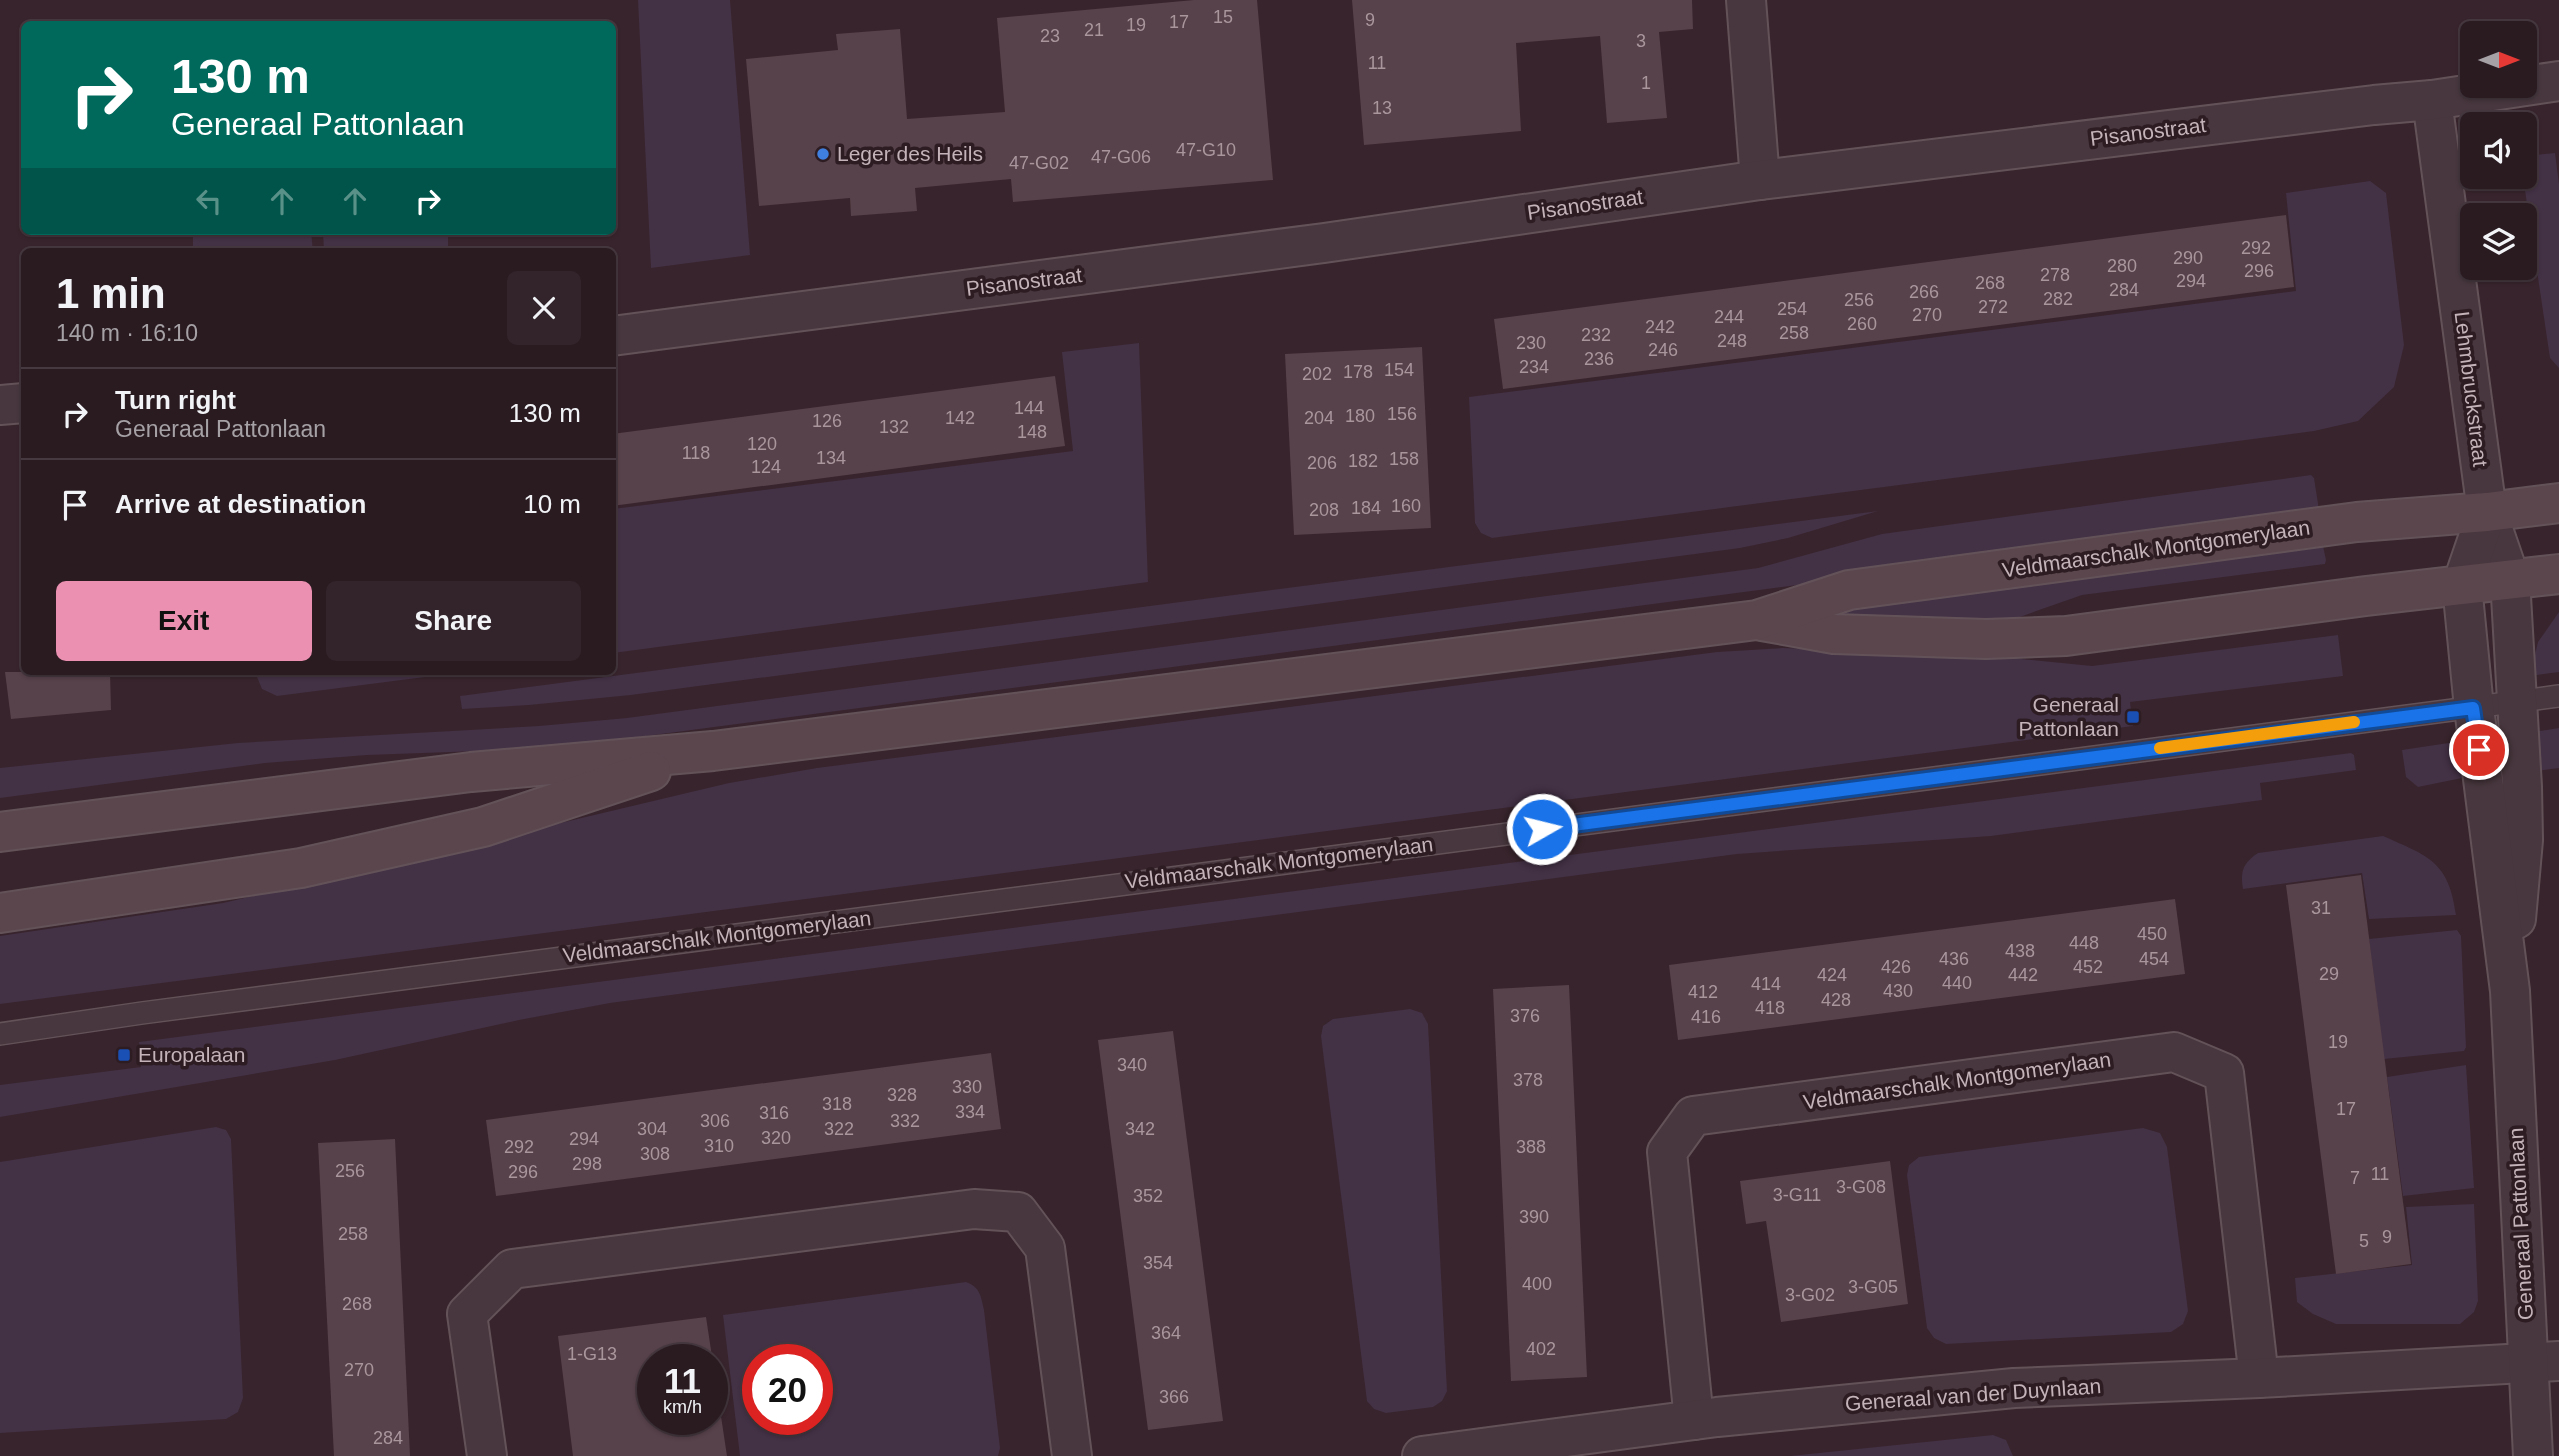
<!DOCTYPE html>
<meta charset="utf-8">
<style>
body{margin:0;font-family:Helvetica,sans-serif;background:#32242a;color:#f1f3f6;height:100vh;display:flex;flex-direction:column;font-size:26px;white-space:nowrap}
*{box-sizing:border-box;margin:0}
p{font-size:23px;color:#a5a1a5}
.icon{flex:none;width:38px;height:38px;fill:none;stroke:currentColor;stroke-width:2;stroke-linecap:round;stroke-linejoin:round}
.map{position:relative;flex:1;overflow:hidden}
.panel{position:absolute;left:21px;top:248px;width:595px;height:427px;display:flex;flex-direction:column;background:#2a1b21;border-radius:10px;box-shadow:0 2px 5px #0004,0 0 0 2px #46393f}
.panel>*{flex:none}
.top-card{position:absolute;left:21px;top:21px;width:595px;height:214px;border-radius:10px;box-shadow:0 2px 5px #0004,0 0 0 2px #46393f;background:#00695c;color:#fff;overflow:hidden}
.needle{width:46px;rotate:90deg}
.tools{position:absolute;left:2460px;top:21px;display:grid;gap:14px}
.tools a{display:grid;place-items:center;width:77px;height:77px;border-radius:10px;background:#2a1b21;box-shadow:0 2px 5px #0004,0 0 0 2px #46393f;font-size:35px}
.speed{position:absolute;left:637px;top:1344px;display:flex;gap:14px;font-size:35px;font-weight:700;text-align:center}
.speed>*{display:grid;place-content:center;width:91px;height:91px;border-radius:50%;background:#2a1b21;box-shadow:0 2px 5px #0004,0 0 0 2px #46393f;line-height:1}
.speed small{font-size:18px;font-weight:400}
.speed .limit{border:10px solid #d22;background:#fff;color:#111}
.pin{position:absolute;display:grid;place-items:center;width:60px;height:60px;color:#fff;margin:-30px;border:4px solid #fff;border-radius:50%;box-shadow:0 2px 7px #0007}
.me{position:absolute;width:77px;margin:-38px;rotate:82deg;stroke-linejoin:round;filter:drop-shadow(0 0 5px #0008)}
.turn{display:flex;align-items:center;gap:24px;height:147px;padding:0 35px;font-size:32px}
.turn .icon{width:91px;height:91px;stroke-width:2.5}
.turn b{display:block;font-size:49px;line-height:60px}
.lanes{display:flex;align-items:center;height:66px;padding:0 35px;background:#0003;justify-content:center;gap:35px;direction:ltr}
.lanes .off{opacity:.35}
.round{display:grid;place-items:center;flex:none;width:74px;height:74px;border-radius:10px;background:#32242a}
.summary{display:flex;align-items:center;justify-content:space-between;height:119px;padding:0 35px}
h1{font-size:42px;font-weight:700;line-height:52px}
.button{display:flex;gap:14px;margin-top:auto;padding:14px 35px}
.button a{flex:1;height:80px;border-radius:10px;background:#ec90b2;color:#111;font-size:28px;font-weight:700;line-height:80px;text-align:center}
.button a+a{background:#32242a;color:#f1f3f6}
ul{padding:0;list-style:none}
li{display:flex;align-items:center;gap:21px;height:91px;padding:0 35px;border-top:2px solid #46393f}
li div{flex:1}
li b{display:block;font-size:26px}
li em{font-style:normal}
.map>svg:first-child{display:block}
</style>
<div class="map">
<svg width="2559" height="1456" viewBox="0 0 2559 1456">
<rect width="100%" height="100%" fill="#38242c"/>
<!-- green -->
<g fill="#433145" fill-rule="evenodd">
<path d="M 638,0 L 730,0 L 750,255 L 651,268 Z"/>
<path d="M 2555,153 L 2559,184 L 2559,368 L 2550,358 L 2523,177 L 2525,177 L 2525,156 Z"/>
<path d="M 2370,181 L 2386,193 L 2404,345 L 2394,387 L 2358,421 L 2314,431 L 1492,538 L 1481,533 L 1475,523 L 1469,397 L 2296,291 L 2286,193 Z"/>
<path d="M 311,231 L 313,252 L 193,252 L 193,235 Z"/>
<path d="M 323,231 L 448,231 L 448,252 L 324,252 Z"/>
<path d="M 1139,343 L 1148,582 L 613,653 L 613,509 L 1073,451 L 1062,352 Z"/>
<path d="M 2311,475 L 2314,478 L 2319,510 L 1813,583 L 623,739 L 479,751 L 367,755 L 265,763 L 0,798 L 0,768 L 238,743 L 539,726 L 627,718 L 1758,568 L 1882,534 Z"/>
<path d="M 1878,511 L 1788,538 L 1740,548 L 631,695 L 529,705 L 462,709 L 460,696 Z"/>
<path d="M 2323,546 L 2326,560 L 2325,564 L 2082,595 L 1994,626 L 1817,620 L 1817,610 Z"/>
<path d="M 2559,612 L 2559,672 L 2530,676 L 2538,642 Z"/>
<path d="M 2338,635 L 2343,676 L 2130,702 L 2133,726 L 0,1004 L 0,936 L 223,903 L 729,783 L 817,768 L 1717,652 L 1783,648 L 1980,655 L 2092,666 Z"/>
<path d="M 255,672 L 464,672 L 277,696 L 262,689 Z"/>
<path d="M 2559,728 L 2559,768 L 2535,771 L 2533,732 Z"/>
<path d="M 2455,742 L 2462,778 L 2418,787 L 2406,777 L 2402,750 Z"/>
<path d="M 2351,753 L 2354,755 L 2356,770 L 2260,783 L 2262,800 L 1991,836 L 1737,854 L 610,1003 L 519,1020 L 335,1060 L 0,1117 L 0,1085 L 141,1067 L 139,1042 Z"/>
<path d="M 2383,836 C 2428,856 2449,861 2456,915 L 2369,919 L 2362,873 L 2243,889 C 2240,871 2243,863 2258,853 Z"/>
<path d="M 2457,930 L 2461,936 L 2466,1047 L 2464,1051 L 2384,1059 L 2369,939 Z"/>
<path d="M 1410,1009 L 1422,1013 L 1428,1024 L 1447,1391 L 1442,1401 L 1433,1407 L 1386,1413 L 1374,1409 L 1367,1401 L 1321,1036 L 1323,1026 L 1333,1019 Z"/>
<path d="M 2466,1065 L 2474,1188 L 2403,1196 L 2387,1077 Z"/>
<path d="M 216,1127 L 226,1130 L 231,1139 L 243,1398 L 238,1412 L 226,1419 L 0,1433 L 0,1162 Z"/>
<path d="M 2143,1128 L 2160,1133 L 2167,1147 L 2188,1311 L 2183,1324 L 2171,1332 L 1946,1344 L 1934,1338 L 1927,1328 L 1907,1175 L 1909,1165 L 1919,1157 Z"/>
<path d="M 2474,1204 L 2478,1301 L 2474,1312 L 2460,1324 L 2336,1324 L 2313,1314 L 2297,1302 L 2295,1278 L 2412,1265 L 2406,1207 Z"/>
<path d="M 966,1282 C 980,1287 981,1296 984,1310 L 1000,1448 L 998,1456 L 740,1456 L 723,1315 ZM 758,1360 L 817,1360 L 817,1419 L 758,1419 Z"/>
<path d="M 1993,1435 L 2006,1440 L 2013,1456 L 1790,1456 Z"/>
</g>
<!-- building -->
<g fill="#57414a" fill-rule="evenodd">
<path d="M 1194,0 L 1257,0 L 1273,180 L 1013,202 L 1011,179 L 915,188 L 917,211 L 851,216 L 850,198 L 759,206 L 746,59 L 838,50 L 836,34 L 900,29 L 907,119 L 1005,112 L 997,18 Z"/>
<path d="M 1352,0 L 1692,0 L 1693,29 L 1659,32 L 1667,118 L 1607,123 L 1600,36 L 1516,43 L 1521,131 L 1364,145 Z"/>
<path d="M 2286,215 L 2294,287 L 1503,389 L 1494,319 Z"/>
<path d="M 1422,347 L 1431,528 L 1294,535 L 1285,354 Z"/>
<path d="M 1055,376 L 1065,446 L 612,506 L 612,434 Z"/>
<path d="M 5,672 L 110,672 L 111,710 L 11,719 Z"/>
<path d="M 2361,875 L 2411,1264 L 2336,1274 L 2286,885 Z"/>
<path d="M 2175,899 L 2185,974 L 1678,1040 L 1669,965 Z"/>
<path d="M 1569,985 L 1587,1377 L 1511,1381 L 1493,989 Z"/>
<path d="M 1173,1031 L 1223,1421 L 1148,1430 L 1098,1040 Z"/>
<path d="M 991,1053 L 1001,1129 L 496,1196 L 486,1120 Z"/>
<path d="M 395,1139 L 410,1456 L 334,1456 L 318,1143 Z"/>
<path d="M 1890,1161 L 1908,1304 L 1781,1322 L 1766,1221 L 1746,1224 L 1740,1181 Z"/>
<path d="M 706,1317 L 727,1456 L 573,1456 L 558,1336 ZM 653,1360 L 712,1360 L 712,1419 L 653,1419 Z"/>
</g>
<g fill="none" stroke-linecap="round" stroke-linejoin="round">
<defs>
<path id="service" d="M 0,1034 L 142,1013 L 2559,696"/>
<g id="minor">
<path d="M 1746,0 L 1760,180"/>
<path d="M 1694,1420 L 1667,1152 L 1693,1116 L 2174,1052 L 2224,1073 L 2259,1378"/>
<path d="M 487,1456 L 467,1314 L 512,1269 L 974,1209 L 1018,1212 L 1045,1248 L 1072,1456"/>
<path d="M 1422,1456 L 1717,1417 L 2014,1388 L 2259,1378 L 2559,1361"/>
</g>
<g id="tertiary">
<path d="M 2432,100 L 2487,512 L 2510,579 L 2522,787 L 2523,840 L 2516,919"/>
<path d="M 612,336 L 1324,243 L 1760,180 L 2374,105 L 2432,100 L 2559,81"/>
<path d="M 0,405 L 24,403"/>
<path d="M 2487,512 L 2462,585 L 2474,708 L 2510,991 L 2533,1456"/>
</g>
<g id="secondary">
<path d="M 1762,621 L 1834,634 L 1986,639 L 2066,636 L 2366,596 L 2559,574"/>
<path d="M 0,832 L 471,772 L 713,751 L 1757,620 L 1849,590 L 2357,522 L 2487,512 L 2559,503"/>
<path d="M 0,913 L 301,868 L 483,827 L 651,771"/>
</g>
</defs>
<!-- service casing -->
<use href="#service" stroke="#635359" stroke-width="24"/>
<!-- minor casing -->
<use href="#minor" stroke="#635359" stroke-width="42"/>
<!-- tertiary casing -->
<use href="#tertiary" stroke="#635359" stroke-width="42"/>
<!-- secondary casing -->
<use href="#secondary" stroke="#635359" stroke-width="42"/>
<!-- service -->
<use href="#service" stroke="#48373e" stroke-width="21"/>
<!-- minor -->
<use href="#minor" stroke="#48373e" stroke-width="38"/>
<!-- tertiary -->
<use href="#tertiary" stroke="#48373e" stroke-width="38"/>
<!-- secondary -->
<use href="#secondary" stroke="#5b464e" stroke-width="38"/>
</g>
<g fill="none" stroke-linecap="round" stroke-linejoin="round">
<defs>
<path id="route" d="M 1542,829 L 2473,708 L 2479,750"/>
</defs>
<!-- route casing -->
<use href="#route" stroke="#114b97" stroke-width="18"/>
<!-- route -->
<use href="#route" stroke="#1a73e8" stroke-width="12"/>
<!-- slow -->
<path stroke="#f59e0b" stroke-width="12" d="M 2160,748 L 2354,722"/>
</g>
<!-- markers -->
<circle fill="#3f7fe0" stroke="#2d1d23" stroke-width="2.5" cx="823" cy="154" r="7"/>
<g fill="#1a4fb4" stroke="#2d1d23" stroke-width="2.5">
<rect x="2126" y="710" width="14" height="14" rx="3.5"/>
<rect x="117" y="1048" width="14" height="14" rx="3.5"/>
</g>
<g text-anchor="middle" stroke-width="7" stroke-linejoin="round" paint-order="stroke">
<!-- number labels -->
<g font-size="18" fill="#a9969d">
<text x="1223" y="23">15</text>
<text x="1370" y="26">9</text>
<text x="1179" y="28">17</text>
<text x="1136" y="31">19</text>
<text x="1094" y="36">21</text>
<text x="1050" y="42">23</text>
<text x="1641" y="47">3</text>
<text x="1377" y="69">11</text>
<text x="1646" y="89">1</text>
<text x="1382" y="114">13</text>
<text x="1206" y="156">47-G10</text>
<text x="1121" y="163">47-G06</text>
<text x="1039" y="169">47-G02</text>
<text x="2256" y="254">292</text>
<text x="2188" y="264">290</text>
<text x="2122" y="272">280</text>
<text x="2259" y="277">296</text>
<text x="2055" y="281">278</text>
<text x="2191" y="287">294</text>
<text x="1990" y="289">268</text>
<text x="2124" y="296">284</text>
<text x="1924" y="298">266</text>
<text x="2058" y="305">282</text>
<text x="1859" y="306">256</text>
<text x="1993" y="313">272</text>
<text x="1792" y="315">254</text>
<text x="1927" y="321">270</text>
<text x="1729" y="323">244</text>
<text x="1862" y="330">260</text>
<text x="1660" y="333">242</text>
<text x="1794" y="339">258</text>
<text x="1596" y="341">232</text>
<text x="1732" y="347">248</text>
<text x="1531" y="349">230</text>
<text x="1663" y="356">246</text>
<text x="1599" y="365">236</text>
<text x="1534" y="373">234</text>
<text x="1399" y="376">154</text>
<text x="1358" y="378">178</text>
<text x="1317" y="380">202</text>
<text x="1029" y="414">144</text>
<text x="1402" y="420">156</text>
<text x="1360" y="422">180</text>
<text x="960" y="424">142</text>
<text x="1319" y="424">204</text>
<text x="827" y="427">126</text>
<text x="894" y="433">132</text>
<text x="1032" y="438">148</text>
<text x="762" y="450">120</text>
<text x="696" y="459">118</text>
<text x="831" y="464">134</text>
<text x="1404" y="465">158</text>
<text x="1363" y="467">182</text>
<text x="1322" y="469">206</text>
<text x="766" y="473">124</text>
<text x="1406" y="512">160</text>
<text x="1366" y="514">184</text>
<text x="1324" y="516">208</text>
<text x="2321" y="914">31</text>
<text x="2152" y="940">450</text>
<text x="2084" y="949">448</text>
<text x="2020" y="957">438</text>
<text x="1954" y="965">436</text>
<text x="2154" y="965">454</text>
<text x="1896" y="973">426</text>
<text x="2088" y="973">452</text>
<text x="2329" y="980">29</text>
<text x="1832" y="981">424</text>
<text x="2023" y="981">442</text>
<text x="1957" y="989">440</text>
<text x="1766" y="990">414</text>
<text x="1898" y="997">430</text>
<text x="1703" y="998">412</text>
<text x="1836" y="1006">428</text>
<text x="1770" y="1014">418</text>
<text x="1525" y="1022">376</text>
<text x="1706" y="1023">416</text>
<text x="2338" y="1048">19</text>
<text x="1132" y="1071">340</text>
<text x="1528" y="1086">378</text>
<text x="967" y="1093">330</text>
<text x="902" y="1101">328</text>
<text x="837" y="1110">318</text>
<text x="2346" y="1115">17</text>
<text x="970" y="1118">334</text>
<text x="774" y="1119">316</text>
<text x="715" y="1127">306</text>
<text x="905" y="1127">332</text>
<text x="652" y="1135">304</text>
<text x="839" y="1135">322</text>
<text x="1140" y="1135">342</text>
<text x="776" y="1144">320</text>
<text x="584" y="1145">294</text>
<text x="719" y="1152">310</text>
<text x="519" y="1153">292</text>
<text x="1531" y="1153">388</text>
<text x="655" y="1160">308</text>
<text x="587" y="1170">298</text>
<text x="350" y="1177">256</text>
<text x="523" y="1178">296</text>
<text x="2380" y="1180">11</text>
<text x="2355" y="1184">7</text>
<text x="1861" y="1193">3-G08</text>
<text x="1797" y="1201">3-G11</text>
<text x="1148" y="1202">352</text>
<text x="1534" y="1223">390</text>
<text x="353" y="1240">258</text>
<text x="2387" y="1243">9</text>
<text x="2364" y="1247">5</text>
<text x="1158" y="1269">354</text>
<text x="1537" y="1290">400</text>
<text x="1873" y="1293">3-G05</text>
<text x="1810" y="1301">3-G02</text>
<text x="357" y="1310">268</text>
<text x="1166" y="1339">364</text>
<text x="1541" y="1355">402</text>
<text x="592" y="1360">1-G13</text>
<text x="359" y="1376">270</text>
<text x="1174" y="1403">366</text>
<text x="388" y="1444">284</text>
</g>
<!-- street labels -->
<g font-size="21" fill="#c4b3b9" stroke="#2d1d23">
<text transform="translate(2148 132) rotate(-7)" y="7">Pisanostraat</text>
<text transform="translate(1585 205) rotate(-8)" y="7">Pisanostraat</text>
<text transform="translate(1024 282) rotate(-7)" y="7">Pisanostraat</text>
<text transform="translate(2471 389) rotate(83)" y="7">Lehmbruckstraat</text>
<text transform="translate(2156 549) rotate(-8)" y="7">Veldmaarschalk Montgomerylaan</text>
<text transform="translate(1279 863) rotate(-7)" y="7">Veldmaarschalk Montgomerylaan</text>
<text transform="translate(717 937) rotate(-7)" y="7">Veldmaarschalk Montgomerylaan</text>
<text transform="translate(1957 1081) rotate(-8)" y="7">Veldmaarschalk Montgomerylaan</text>
<text transform="translate(2521 1224) rotate(-93)" y="7">Generaal Pattonlaan</text>
<text transform="translate(1973 1395) rotate(-4)" y="7">Generaal van der Duynlaan</text>
</g>
<!-- poi labels -->
<g font-size="21" fill="#c4b3b9" stroke="#2d1d23" text-anchor="start">
<text x="837" y="161">Leger des Heils</text>
<text x="2119" y="712" text-anchor="end">Generaal<tspan x="2119" dy="24">Pattonlaan</tspan></text>
<text x="138" y="1062">Europalaan</text>
</g>
</g>
</svg>
<div class="tools">
<a><svg class="needle" viewBox="-14 -14 28 28"><path d="M0-13l5 13h-10z" fill="#e53935"/><path d="M0 13l5-13h-10z" fill="#a5a1a5"/></svg></a>
<a><svg class="icon" aria-label="sound" viewBox="0 0 24 24"><path d="M4 9h4l5-4v14l-5-4H4zM17 9q2 3 0 6"/></svg></a>
<a><svg class="icon" aria-label="layers" viewBox="0 0 24 24"><path d="M12 4l9 5-9 5-9-5zM3 14l9 5 9-5"/></svg></a>
</div>
<div class="speed"><div>11<small>km/h</small></div><div class="limit">20</div></div>
<div class="pin" style="left:2479px;top:750px;background:#d93025"><svg class="icon" aria-label="arrive" viewBox="0 0 24 24"><path d="M6 21V4h12l-3 4 3 4H6"/></svg></div>
<svg class="me" style="left:1542px;top:829px" viewBox="-20 -20 40 40"><circle r="17" fill="#1a73e8" stroke="#fff" stroke-width="3"/><path d="M0-11L8 9 0 5-8 9z" fill="#fff"/></svg>
<div class="top-card">
<div class="turn"><svg class="icon" aria-label="right" viewBox="0 0 24 24"><path d="M7 20v-9h11M14 6l5 5-5 5"/></svg><div><b>130 m</b>Generaal Pattonlaan</div></div>
<div class="lanes"><svg class="icon off" aria-label="left" viewBox="0 0 24 24"><path d="M17 20v-9H6M10 6l-5 5 5 5"/></svg><svg class="icon off" aria-label="ahead" viewBox="0 0 24 24"><path d="M12 20V5M6 11l6-6 6 6"/></svg><svg class="icon off" aria-label="ahead" viewBox="0 0 24 24"><path d="M12 20V5M6 11l6-6 6 6"/></svg><svg class="icon" aria-label="right" viewBox="0 0 24 24"><path d="M7 20v-9h11M14 6l5 5-5 5"/></svg></div>
</div>
<section class="panel">
<div class="summary"><div><h1>1 min</h1><p>140 m · 16:10</p></div><a class="round"><svg class="icon" aria-label="close" viewBox="0 0 24 24"><path d="M6 6l12 12M18 6L6 18"/></svg></a></div>
<ul>
<li><svg class="icon" aria-label="right" viewBox="0 0 24 24"><path d="M7 20v-9h11M14 6l5 5-5 5"/></svg><div><b>Turn right</b><p>Generaal Pattonlaan</p></div><em>130 m</em></li>
<li><svg class="icon" aria-label="arrive" viewBox="0 0 24 24"><path d="M6 21V4h12l-3 4 3 4H6"/></svg><div><b>Arrive at destination</b></div><em>10 m</em></li>
</ul>
<div class="button"><a>Exit</a><a>Share</a></div>
</section>
</div>
